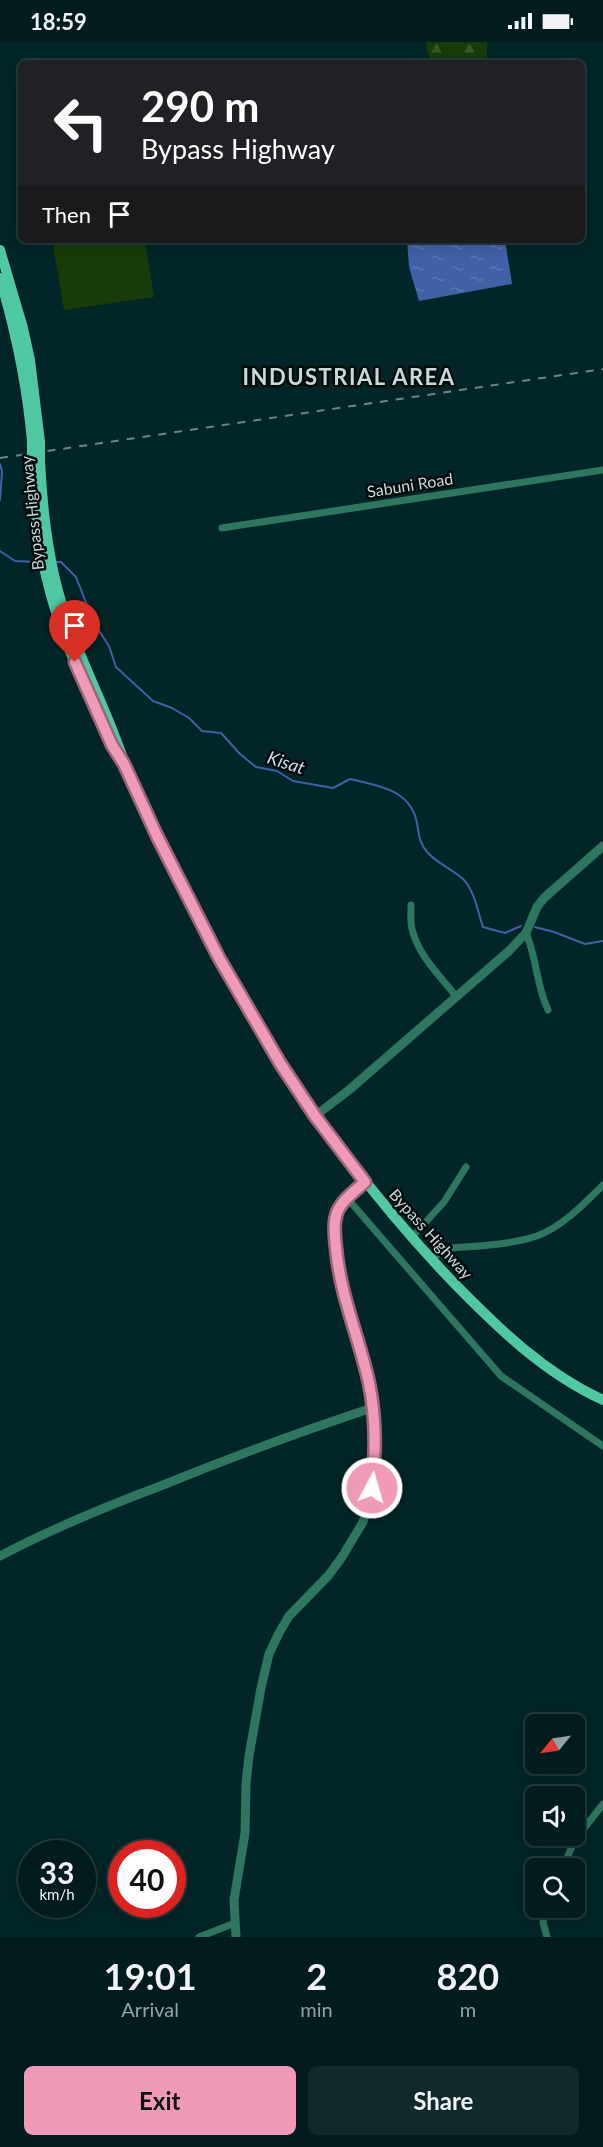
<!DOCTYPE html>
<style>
body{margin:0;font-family:Lato,sans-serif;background:#10292a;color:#f1f3f6;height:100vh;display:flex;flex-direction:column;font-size:22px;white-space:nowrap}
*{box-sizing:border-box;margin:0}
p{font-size:20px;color:#96a1a4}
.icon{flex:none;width:33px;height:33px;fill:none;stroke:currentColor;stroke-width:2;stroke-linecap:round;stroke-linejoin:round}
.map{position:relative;height:1895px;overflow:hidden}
.panel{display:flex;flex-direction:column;background:#021c1d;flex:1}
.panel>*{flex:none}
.hud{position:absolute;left:18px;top:18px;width:567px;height:183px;border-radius:9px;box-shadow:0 3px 15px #0003,0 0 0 2px #233a3b;background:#202124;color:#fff;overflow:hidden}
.needle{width:39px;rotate:240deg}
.buttons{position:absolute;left:525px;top:1672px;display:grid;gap:12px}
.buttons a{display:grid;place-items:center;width:60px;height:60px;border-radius:9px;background:#021c1d;box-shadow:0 3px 15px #0003,0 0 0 2px #233a3b;font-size:30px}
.speed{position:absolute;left:18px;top:1798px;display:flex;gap:12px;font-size:30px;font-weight:700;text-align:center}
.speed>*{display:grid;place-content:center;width:78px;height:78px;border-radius:50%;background:#021c1d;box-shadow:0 3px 15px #0003,0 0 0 2px #233a3b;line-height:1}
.speed small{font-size:15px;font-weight:400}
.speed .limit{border:9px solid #d22;background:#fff;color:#111}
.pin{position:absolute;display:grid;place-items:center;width:51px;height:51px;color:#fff;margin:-62px -26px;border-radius:50% 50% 50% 0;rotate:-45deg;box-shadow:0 0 6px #0007}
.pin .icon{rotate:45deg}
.me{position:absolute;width:66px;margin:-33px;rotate:6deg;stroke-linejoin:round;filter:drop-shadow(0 0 4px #0008)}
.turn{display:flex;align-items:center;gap:21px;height:126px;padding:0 24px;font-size:27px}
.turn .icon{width:78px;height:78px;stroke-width:2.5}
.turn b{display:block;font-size:42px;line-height:51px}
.then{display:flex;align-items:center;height:57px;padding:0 24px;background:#0003;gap:12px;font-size:22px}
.eta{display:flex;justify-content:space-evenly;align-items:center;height:102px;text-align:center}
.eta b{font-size:36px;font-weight:700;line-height:42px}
.primary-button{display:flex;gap:12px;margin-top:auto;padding:12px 24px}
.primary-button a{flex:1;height:69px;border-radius:9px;background:#ef9ab8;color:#111;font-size:24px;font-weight:700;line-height:69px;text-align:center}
.primary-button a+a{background:#10292a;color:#f1f3f6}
.status{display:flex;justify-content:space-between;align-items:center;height:42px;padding:0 30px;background:#021c1d;direction:ltr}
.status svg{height:16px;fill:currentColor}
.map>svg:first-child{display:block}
</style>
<div class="status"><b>18:59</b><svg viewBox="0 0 49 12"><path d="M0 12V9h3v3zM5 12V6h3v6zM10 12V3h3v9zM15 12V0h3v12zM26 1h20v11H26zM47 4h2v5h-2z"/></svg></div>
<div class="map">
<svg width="603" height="1895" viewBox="0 0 603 1895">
<defs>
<pattern id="forest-firs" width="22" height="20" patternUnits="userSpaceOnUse" patternTransform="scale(1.5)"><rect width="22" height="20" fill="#173c0a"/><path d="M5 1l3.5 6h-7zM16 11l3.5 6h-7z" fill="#37582d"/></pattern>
<pattern id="water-ripples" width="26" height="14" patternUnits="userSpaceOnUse" patternTransform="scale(1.5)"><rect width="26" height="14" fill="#4161a7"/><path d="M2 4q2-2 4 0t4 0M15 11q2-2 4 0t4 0" fill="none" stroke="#5b77b3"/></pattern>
</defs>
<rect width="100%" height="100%" fill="#022527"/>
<!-- forest -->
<path fill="url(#forest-firs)" d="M 426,0 L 487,0 L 487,21 L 432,21 L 427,9 Z"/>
<!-- park -->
<path fill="#173c0a" d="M 52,198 L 145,198 L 154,255 L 64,268 Z"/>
<!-- water -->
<path fill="url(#water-ripples)" d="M 407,198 L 505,198 L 512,242 L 419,259 L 409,225 Z"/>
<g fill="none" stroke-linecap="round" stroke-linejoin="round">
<!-- stream -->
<g stroke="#4161a7" stroke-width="2">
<path d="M 0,422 L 2,430 L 0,458"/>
<path d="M 0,509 L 15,519 L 38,520"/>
<path d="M 56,520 L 61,520 L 76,535 L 94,581 L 109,604 L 116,625 L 153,659 L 172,666 L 189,676 L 202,689 L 221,691 L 240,712 L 256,725 L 277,729 L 293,739 L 333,746 L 350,737 C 376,743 408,747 416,777 C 420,792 417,798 428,811 C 438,822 454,828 464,838 C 475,850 478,871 483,885 L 505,891 L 521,884"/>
<path d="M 535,885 L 554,890 L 585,902 L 603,899"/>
</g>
<!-- minor -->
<g stroke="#2f7660" stroke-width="7">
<path d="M 222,486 L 603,428"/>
<path d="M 411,863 C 411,871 410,880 412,887 C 418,913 440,934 456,954"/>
<path d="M 526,891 C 537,916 536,943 548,968"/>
<path d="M 347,1156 L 501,1334 L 603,1404"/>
<path d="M 412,1195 L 444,1160 L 466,1125"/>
<path d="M 431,1217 L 443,1209 L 450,1206 C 479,1204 509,1203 537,1194 C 562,1185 585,1161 603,1143"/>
<path d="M 562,1827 L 575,1798 L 603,1762"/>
<path d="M 546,1866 L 543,1880 L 547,1895"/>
<path d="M 199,1895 L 235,1881"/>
</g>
<!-- tertiary -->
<g stroke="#2f7660" stroke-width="9">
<path d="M 315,1074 L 349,1048 L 509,909 L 526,891 L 537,865 L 544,856 L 603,804"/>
<path d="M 0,1514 C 53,1486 107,1464 163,1443 C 232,1415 302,1389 372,1366"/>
<path d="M 236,1895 L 234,1858 L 245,1791 L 246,1741 L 249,1714 L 261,1646 L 269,1612 L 279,1591 L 289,1574 L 328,1534 L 342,1515 L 363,1480 L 372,1446 L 376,1416 L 374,1383 L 369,1341 L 346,1264 L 338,1225 L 335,1197 L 335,1175 L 339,1165 L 365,1140"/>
</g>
<!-- primary -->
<g stroke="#50c8a4" stroke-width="10">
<path d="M 0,208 L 23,286 L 30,318 L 40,400"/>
<path d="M 0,236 C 16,290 27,343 32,399"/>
<path d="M 40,419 C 42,459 46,499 55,537 C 66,585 88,629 107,675 C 119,704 129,734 143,764 C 221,937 320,1102 453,1240 C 498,1286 544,1331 603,1358"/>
<path d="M 32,420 C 35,460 37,499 47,538 C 58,585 77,629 98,671"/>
</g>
<!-- rail -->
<path stroke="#6c8688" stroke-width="2" stroke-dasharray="8 8" stroke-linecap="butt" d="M 0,416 L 603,327"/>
<!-- primary-bridge -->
<g stroke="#50c8a4" stroke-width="10">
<path d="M 40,400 L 40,419"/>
<path d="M 32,420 L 32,399"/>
</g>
</g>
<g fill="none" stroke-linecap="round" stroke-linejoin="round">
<defs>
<path id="route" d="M 75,620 L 112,703 L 124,722 L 157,794 L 219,916 L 280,1021 L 315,1074 L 365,1140 C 355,1149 339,1160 336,1174 C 333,1184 335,1196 336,1206 C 340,1253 359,1295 369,1341 C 376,1375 376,1411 372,1446"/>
</defs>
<!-- route casing -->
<use href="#route" stroke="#9b6478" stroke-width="15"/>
<!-- route -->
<use href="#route" stroke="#ef9ab8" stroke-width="10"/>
</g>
<g text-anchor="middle" stroke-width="5" stroke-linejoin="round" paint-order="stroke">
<!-- street labels -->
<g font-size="16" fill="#c7d9da" stroke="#020b0c">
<text transform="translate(410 443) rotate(-9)" y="6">Sabuni Road</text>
<text transform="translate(32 471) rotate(-96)" y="6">Bypass Highway</text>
<text transform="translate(431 1192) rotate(48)" y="6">Bypass Highway</text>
</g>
<!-- water labels -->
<g font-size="18" font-style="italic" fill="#d1dbef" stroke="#020b0c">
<text transform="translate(286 721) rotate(18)" y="6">Kisat</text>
</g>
<!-- district labels -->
<g font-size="22" font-weight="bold" letter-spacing="1.5" fill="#c7d9da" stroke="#020b0c">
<text x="349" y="343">INDUSTRIAL AREA</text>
</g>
</g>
</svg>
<div class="buttons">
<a><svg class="needle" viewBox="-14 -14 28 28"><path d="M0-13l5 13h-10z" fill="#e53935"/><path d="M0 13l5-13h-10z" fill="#96a1a4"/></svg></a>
<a><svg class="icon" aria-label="sound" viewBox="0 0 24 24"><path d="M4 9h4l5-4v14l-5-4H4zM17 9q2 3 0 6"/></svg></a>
<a><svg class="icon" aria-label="search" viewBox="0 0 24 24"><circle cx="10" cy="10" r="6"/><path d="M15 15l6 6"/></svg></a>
</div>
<div class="speed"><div>33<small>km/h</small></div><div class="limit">40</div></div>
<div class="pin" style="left:75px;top:620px;background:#d93025"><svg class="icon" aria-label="arrive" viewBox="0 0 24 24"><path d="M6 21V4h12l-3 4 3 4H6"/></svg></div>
<svg class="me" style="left:372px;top:1446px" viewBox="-20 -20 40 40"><circle r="17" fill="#ef9ab8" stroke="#fff" stroke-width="3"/><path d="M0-11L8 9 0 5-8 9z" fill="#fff"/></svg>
<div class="hud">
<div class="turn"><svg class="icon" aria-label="left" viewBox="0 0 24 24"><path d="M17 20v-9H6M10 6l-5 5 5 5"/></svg><div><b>290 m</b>Bypass Highway</div></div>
<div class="then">Then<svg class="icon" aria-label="arrive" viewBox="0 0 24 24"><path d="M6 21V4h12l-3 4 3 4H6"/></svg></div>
</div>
</div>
<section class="panel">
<div class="eta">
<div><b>19:01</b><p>Arrival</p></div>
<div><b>2</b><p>min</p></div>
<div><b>820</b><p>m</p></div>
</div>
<div class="primary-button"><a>Exit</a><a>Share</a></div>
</section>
